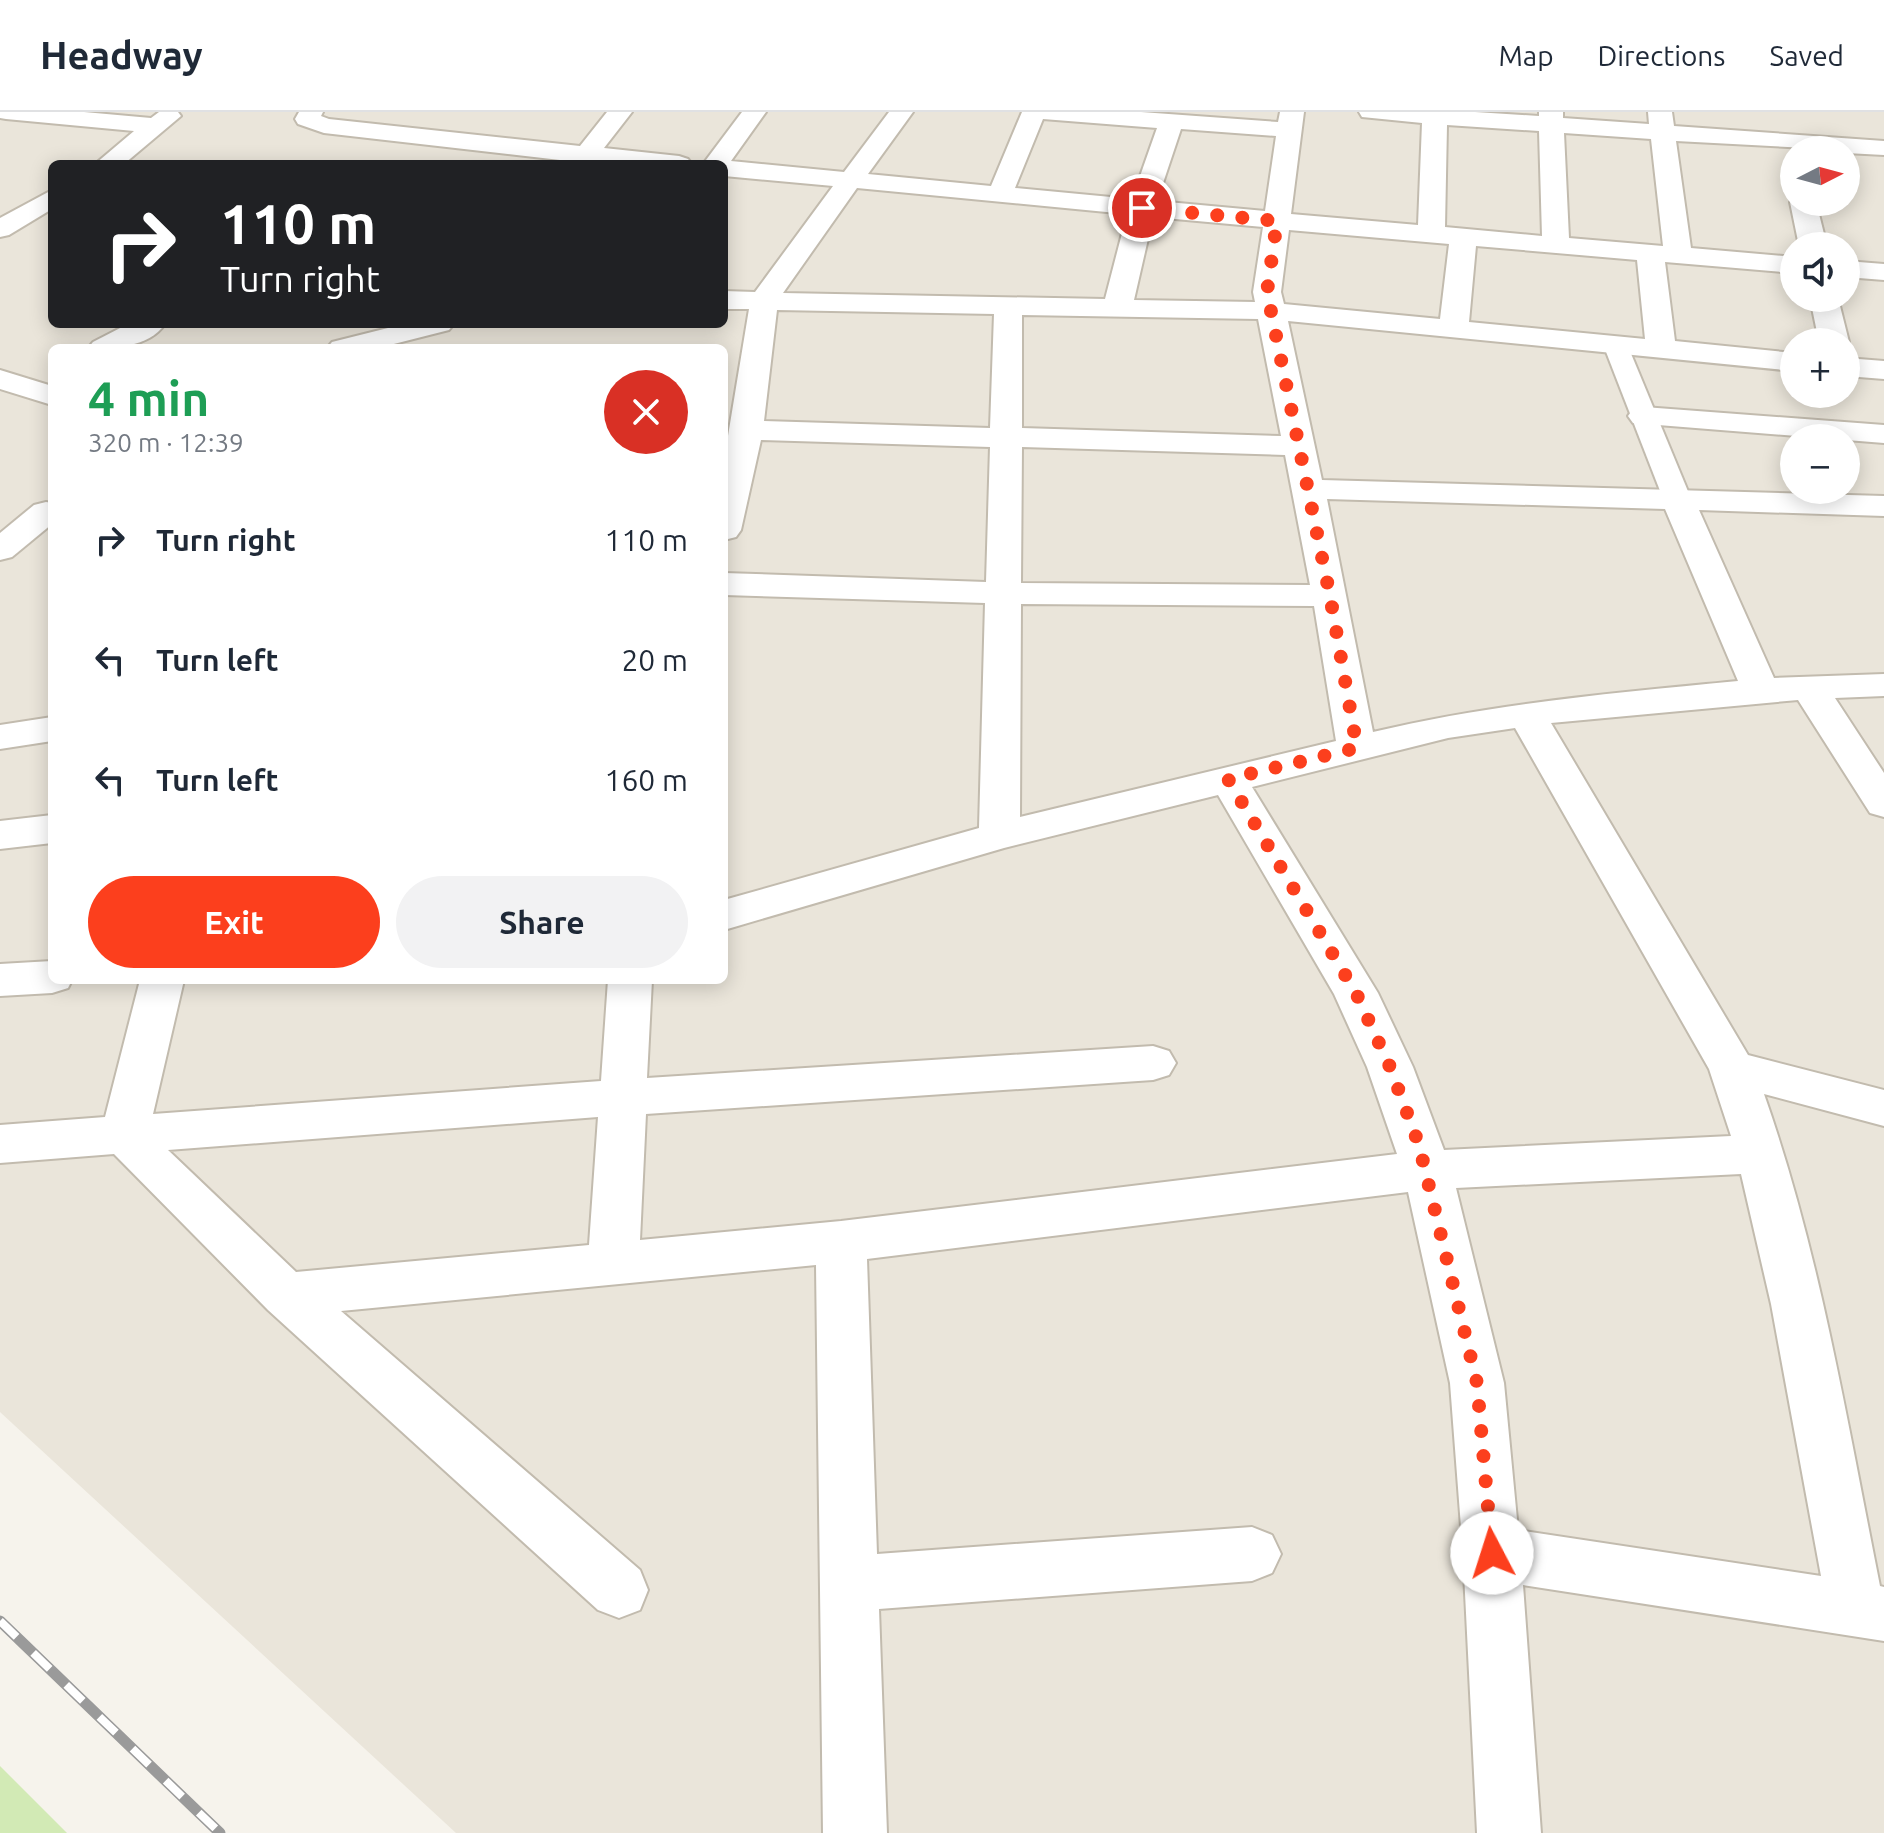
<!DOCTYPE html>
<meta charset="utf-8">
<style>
body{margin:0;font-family:Ubuntu,sans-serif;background:#f2f2f3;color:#1f2937;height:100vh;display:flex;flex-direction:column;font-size:30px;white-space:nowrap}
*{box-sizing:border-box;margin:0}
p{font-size:26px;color:#747a83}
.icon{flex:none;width:44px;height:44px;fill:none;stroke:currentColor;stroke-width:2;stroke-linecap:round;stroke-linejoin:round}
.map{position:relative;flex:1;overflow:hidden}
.panel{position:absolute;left:48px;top:232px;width:680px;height:640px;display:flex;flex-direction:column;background:#fff;border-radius:12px;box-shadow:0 4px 20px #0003}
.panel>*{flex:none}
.hud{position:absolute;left:48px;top:48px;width:680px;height:168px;border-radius:12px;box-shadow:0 4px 20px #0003;background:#202124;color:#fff;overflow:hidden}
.needle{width:52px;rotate:84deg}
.tools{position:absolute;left:1780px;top:24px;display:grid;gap:16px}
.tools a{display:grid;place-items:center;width:80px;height:80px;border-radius:50%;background:#fff;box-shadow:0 4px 20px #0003;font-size:40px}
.pin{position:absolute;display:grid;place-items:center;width:68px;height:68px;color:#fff;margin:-34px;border:4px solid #fff;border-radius:50%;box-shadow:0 2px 8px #0007}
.me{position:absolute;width:88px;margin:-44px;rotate:355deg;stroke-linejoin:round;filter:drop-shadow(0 0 6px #0008)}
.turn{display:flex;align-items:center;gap:28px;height:168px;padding:0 40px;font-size:36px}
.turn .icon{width:104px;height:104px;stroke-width:2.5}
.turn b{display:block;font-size:56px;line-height:68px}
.round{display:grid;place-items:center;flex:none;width:84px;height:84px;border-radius:42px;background:#f2f2f3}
.summary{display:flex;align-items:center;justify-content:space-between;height:136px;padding:0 40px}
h1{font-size:48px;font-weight:700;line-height:60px;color:#1e9e55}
.cta{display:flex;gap:16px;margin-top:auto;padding:16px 40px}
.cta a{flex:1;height:92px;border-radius:48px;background:#fc3f1d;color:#fff;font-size:32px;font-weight:700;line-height:92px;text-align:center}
.cta a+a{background:#f2f2f3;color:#1f2937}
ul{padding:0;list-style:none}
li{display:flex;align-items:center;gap:24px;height:120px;padding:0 40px}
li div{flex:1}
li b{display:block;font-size:30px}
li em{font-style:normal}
header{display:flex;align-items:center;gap:48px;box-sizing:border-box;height:112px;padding:0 40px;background:#fff;border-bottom:2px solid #e0e1e3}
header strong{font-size:38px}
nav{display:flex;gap:44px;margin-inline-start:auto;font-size:28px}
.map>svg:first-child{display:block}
</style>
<header>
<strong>Headway</strong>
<nav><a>Map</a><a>Directions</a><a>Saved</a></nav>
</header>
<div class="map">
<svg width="1884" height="1721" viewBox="0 0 1884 1721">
<rect width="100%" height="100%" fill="#f6f3ec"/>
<!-- residential -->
<path fill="#eae5da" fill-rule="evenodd" d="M 0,0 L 1884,0 L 1884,1721 L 456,1721 L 0,1300 ZM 1794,38 L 1846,38 L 1846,90 L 1794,90 ZM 52,52 L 724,52 L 724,212 L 52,212 ZM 1794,134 L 1846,134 L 1846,186 L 1794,186 ZM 1794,230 L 1846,230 L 1846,282 L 1794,282 ZM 52,236 L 724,236 L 724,868 L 52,868 ZM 1794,326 L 1846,326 L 1846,378 L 1794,378 Z"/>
<!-- green -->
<path fill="#d2eab5" d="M 0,1654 L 67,1721 L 0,1721 Z"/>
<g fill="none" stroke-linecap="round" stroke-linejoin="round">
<defs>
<path id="service" d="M 1615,225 L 1624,227 L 1627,232 L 1692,389 L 1688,395 L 1668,395 L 1664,389 L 1603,232 L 1606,227 Z"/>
<g id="minor">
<path d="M 0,0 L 84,0 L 151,6 L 159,0 L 178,0 L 181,4 L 124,52 L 95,52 L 134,19 L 6,7 L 0,6 Z"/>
<path d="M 299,0 L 323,0 L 321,4 L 329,7 L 580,34 L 607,0 L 632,0 L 604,36 L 679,44 L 688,47 L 692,52 L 586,51 L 324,21 L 298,12 L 295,7 Z"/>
<path d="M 742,0 L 766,0 L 731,49 L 844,60 L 889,0 L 913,0 L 868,62 L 991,74 L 1022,0 L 1141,0 L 1278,10 L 1280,0 L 1304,0 L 1291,102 L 1418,113 L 1422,11 L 1362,5 L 1359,0 L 1475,0 L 1539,4 L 1539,0 L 1563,0 L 1563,6 L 1649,12 L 1648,0 L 1672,0 L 1674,14 L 1884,29 L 1884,43 L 1846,41 L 1846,38 L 1676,29 L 1691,136 L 1794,145 L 1794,161 L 1665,150 L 1675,229 L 1794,241 L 1794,259 L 1288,209 L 1322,368 L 1884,384 L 1884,404 L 1699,398 L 1774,566 L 1884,562 L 1884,584 L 1835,586 L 1884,661 L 1884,705 L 1870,701 L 1798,588 L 1551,611 L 1748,943 L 1884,978 L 1884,1014 L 1764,982 C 1820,1141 1847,1309 1880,1474 L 1884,1475 L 1884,1529 L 1523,1473 L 1541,1721 L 1477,1721 L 1463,1441 L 1450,1271 L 1408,1080 L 867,1147 L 877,1442 L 1252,1415 L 1272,1423 L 1281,1442 L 1272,1461 L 1252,1469 L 879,1497 L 887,1721 L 823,1721 L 816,1153 L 341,1199 L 640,1458 L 648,1478 L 640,1498 L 619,1506 L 598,1498 L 268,1198 L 114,1042 L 0,1051 L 0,1013 L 105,1005 L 140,868 L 184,868 L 153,1002 L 601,969 L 608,868 L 652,868 L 647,966 L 1153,934 L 1169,939 L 1176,951 L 1169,963 L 1153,968 L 646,1002 L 640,1128 L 841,1109 L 1397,1042 L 1367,955 L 1334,882 L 1218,683 L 1004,736 L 724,818 L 724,788 L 979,716 L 985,491 L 724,483 L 724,461 L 986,470 L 990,335 L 761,328 L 741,418 L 736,425 L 724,428 L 724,348 L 749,197 L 724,197 L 724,179 L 755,180 L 833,74 L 724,64 L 724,52 L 703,52 ZM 1043,7 L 1157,16 L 1132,87 L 1015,76 ZM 1447,13 L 1539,19 L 1542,124 L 1445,115 ZM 1181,17 L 1276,24 L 1265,99 L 1157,89 ZM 1564,21 L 1651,27 L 1663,134 L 1569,126 ZM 857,76 L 1127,102 L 1105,187 L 783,181 ZM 1153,105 L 1263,115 L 1253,180 L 1255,190 L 1134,188 ZM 1289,118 L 1449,132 L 1440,207 L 1284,192 L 1281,180 ZM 1476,134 L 1637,148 L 1645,227 L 1469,210 ZM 777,198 L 994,202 L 990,316 L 764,309 ZM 1022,203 L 1258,207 L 1281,324 L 1022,316 ZM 1022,335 L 1285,343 L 1310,473 L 1021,471 ZM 1327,387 L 1665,397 L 1738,569 C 1615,581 1494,591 1373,620 ZM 1021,492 L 1314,494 L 1336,629 L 1020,705 ZM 1515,616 L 1709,957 L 1731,1024 L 1444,1038 L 1413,955 L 1378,881 L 1252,675 L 1448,626 ZM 598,1005 L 589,1133 L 296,1160 L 168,1038 ZM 1741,1062 L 1771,1192 L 1821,1464 L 1518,1418 L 1504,1271 L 1456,1076 Z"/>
<path d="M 52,78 L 52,97 L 9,123 L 0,125 L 0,106 Z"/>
<path d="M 1794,84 L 1794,90 L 1816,90 L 1827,134 L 1799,134 L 1790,90 Z"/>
<path d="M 1846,149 L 1884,152 L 1884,168 L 1846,165 Z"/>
<path d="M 1810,186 L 1838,186 L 1849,230 L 1846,234 L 1846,230 L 1819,230 Z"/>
<path d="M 128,212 L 165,212 C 148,236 114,236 88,236 L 93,230 Z"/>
<path d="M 404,212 L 454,212 L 449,218 L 378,236 L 327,236 L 332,230 Z"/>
<path d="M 1846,246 L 1884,249 L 1884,267 L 1846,264 Z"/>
<path d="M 0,258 L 52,274 L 52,293 L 0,277 Z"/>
<path d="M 1644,295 L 1884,313 L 1884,331 L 1633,311 L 1628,304 L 1633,297 Z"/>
<path d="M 46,390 L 52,391 L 52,412 L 12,445 L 0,448 L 0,421 L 34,393 Z"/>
<path d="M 52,605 L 52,629 L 0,637 L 0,613 Z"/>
<path d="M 52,703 L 52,731 L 0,737 L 0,709 Z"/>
<path d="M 52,849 L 52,868 L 72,868 L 68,876 L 52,881 L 0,884 L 0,852 Z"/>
</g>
</defs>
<!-- service casing -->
<use href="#service" stroke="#c2bbae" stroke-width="4"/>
<!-- minor casing -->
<use href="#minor" stroke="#c2bbae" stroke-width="4"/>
<!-- service -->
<use href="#service" fill="#fff" fill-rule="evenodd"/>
<!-- minor -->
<use href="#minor" fill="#fff" fill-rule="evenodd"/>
<defs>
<path id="rail" d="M 0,1509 L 220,1721"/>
</defs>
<!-- rail casing -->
<use href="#rail" stroke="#9a9a9a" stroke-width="11"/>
<!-- rail -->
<use href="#rail" stroke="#fff" stroke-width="8" stroke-dasharray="23" stroke-linecap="butt"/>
</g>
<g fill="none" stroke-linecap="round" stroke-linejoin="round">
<!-- route -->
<path stroke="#fc3f1d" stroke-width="14" stroke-dasharray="0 25.2" d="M 1142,96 L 1277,109 L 1267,180 L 1330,484 L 1357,636 L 1228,667 L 1356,881 L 1390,955 L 1419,1033 L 1477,1271 L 1492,1441"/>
</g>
</svg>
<div class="tools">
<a><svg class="needle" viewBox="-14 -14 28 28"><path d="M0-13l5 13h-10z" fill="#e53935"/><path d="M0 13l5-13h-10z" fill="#747a83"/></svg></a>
<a><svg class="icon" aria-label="sound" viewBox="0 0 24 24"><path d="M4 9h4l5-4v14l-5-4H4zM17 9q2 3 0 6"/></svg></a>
<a>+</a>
<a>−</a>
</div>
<div class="pin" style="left:1142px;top:96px;background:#d93025"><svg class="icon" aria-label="arrive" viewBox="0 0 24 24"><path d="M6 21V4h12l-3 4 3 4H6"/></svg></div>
<svg class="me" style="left:1492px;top:1441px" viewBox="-20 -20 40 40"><circle r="19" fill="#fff"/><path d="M0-13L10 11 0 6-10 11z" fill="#fc3f1d"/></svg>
<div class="hud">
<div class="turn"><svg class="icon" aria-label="right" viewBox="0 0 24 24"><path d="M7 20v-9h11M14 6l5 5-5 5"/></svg><div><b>110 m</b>Turn right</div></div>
</div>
<section class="panel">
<div class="summary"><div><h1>4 min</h1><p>320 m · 12:39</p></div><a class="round" style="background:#d93025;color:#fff"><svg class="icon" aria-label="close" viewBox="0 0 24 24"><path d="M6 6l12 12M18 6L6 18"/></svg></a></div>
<ul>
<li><svg class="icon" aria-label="right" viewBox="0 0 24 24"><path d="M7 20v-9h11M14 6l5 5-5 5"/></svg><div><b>Turn right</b></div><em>110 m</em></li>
<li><svg class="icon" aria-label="left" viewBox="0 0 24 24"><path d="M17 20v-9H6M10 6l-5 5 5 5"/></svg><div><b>Turn left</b></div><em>20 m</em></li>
<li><svg class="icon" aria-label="left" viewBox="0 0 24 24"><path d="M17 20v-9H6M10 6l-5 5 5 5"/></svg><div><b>Turn left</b></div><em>160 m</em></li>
</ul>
<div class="cta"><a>Exit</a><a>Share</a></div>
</section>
</div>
